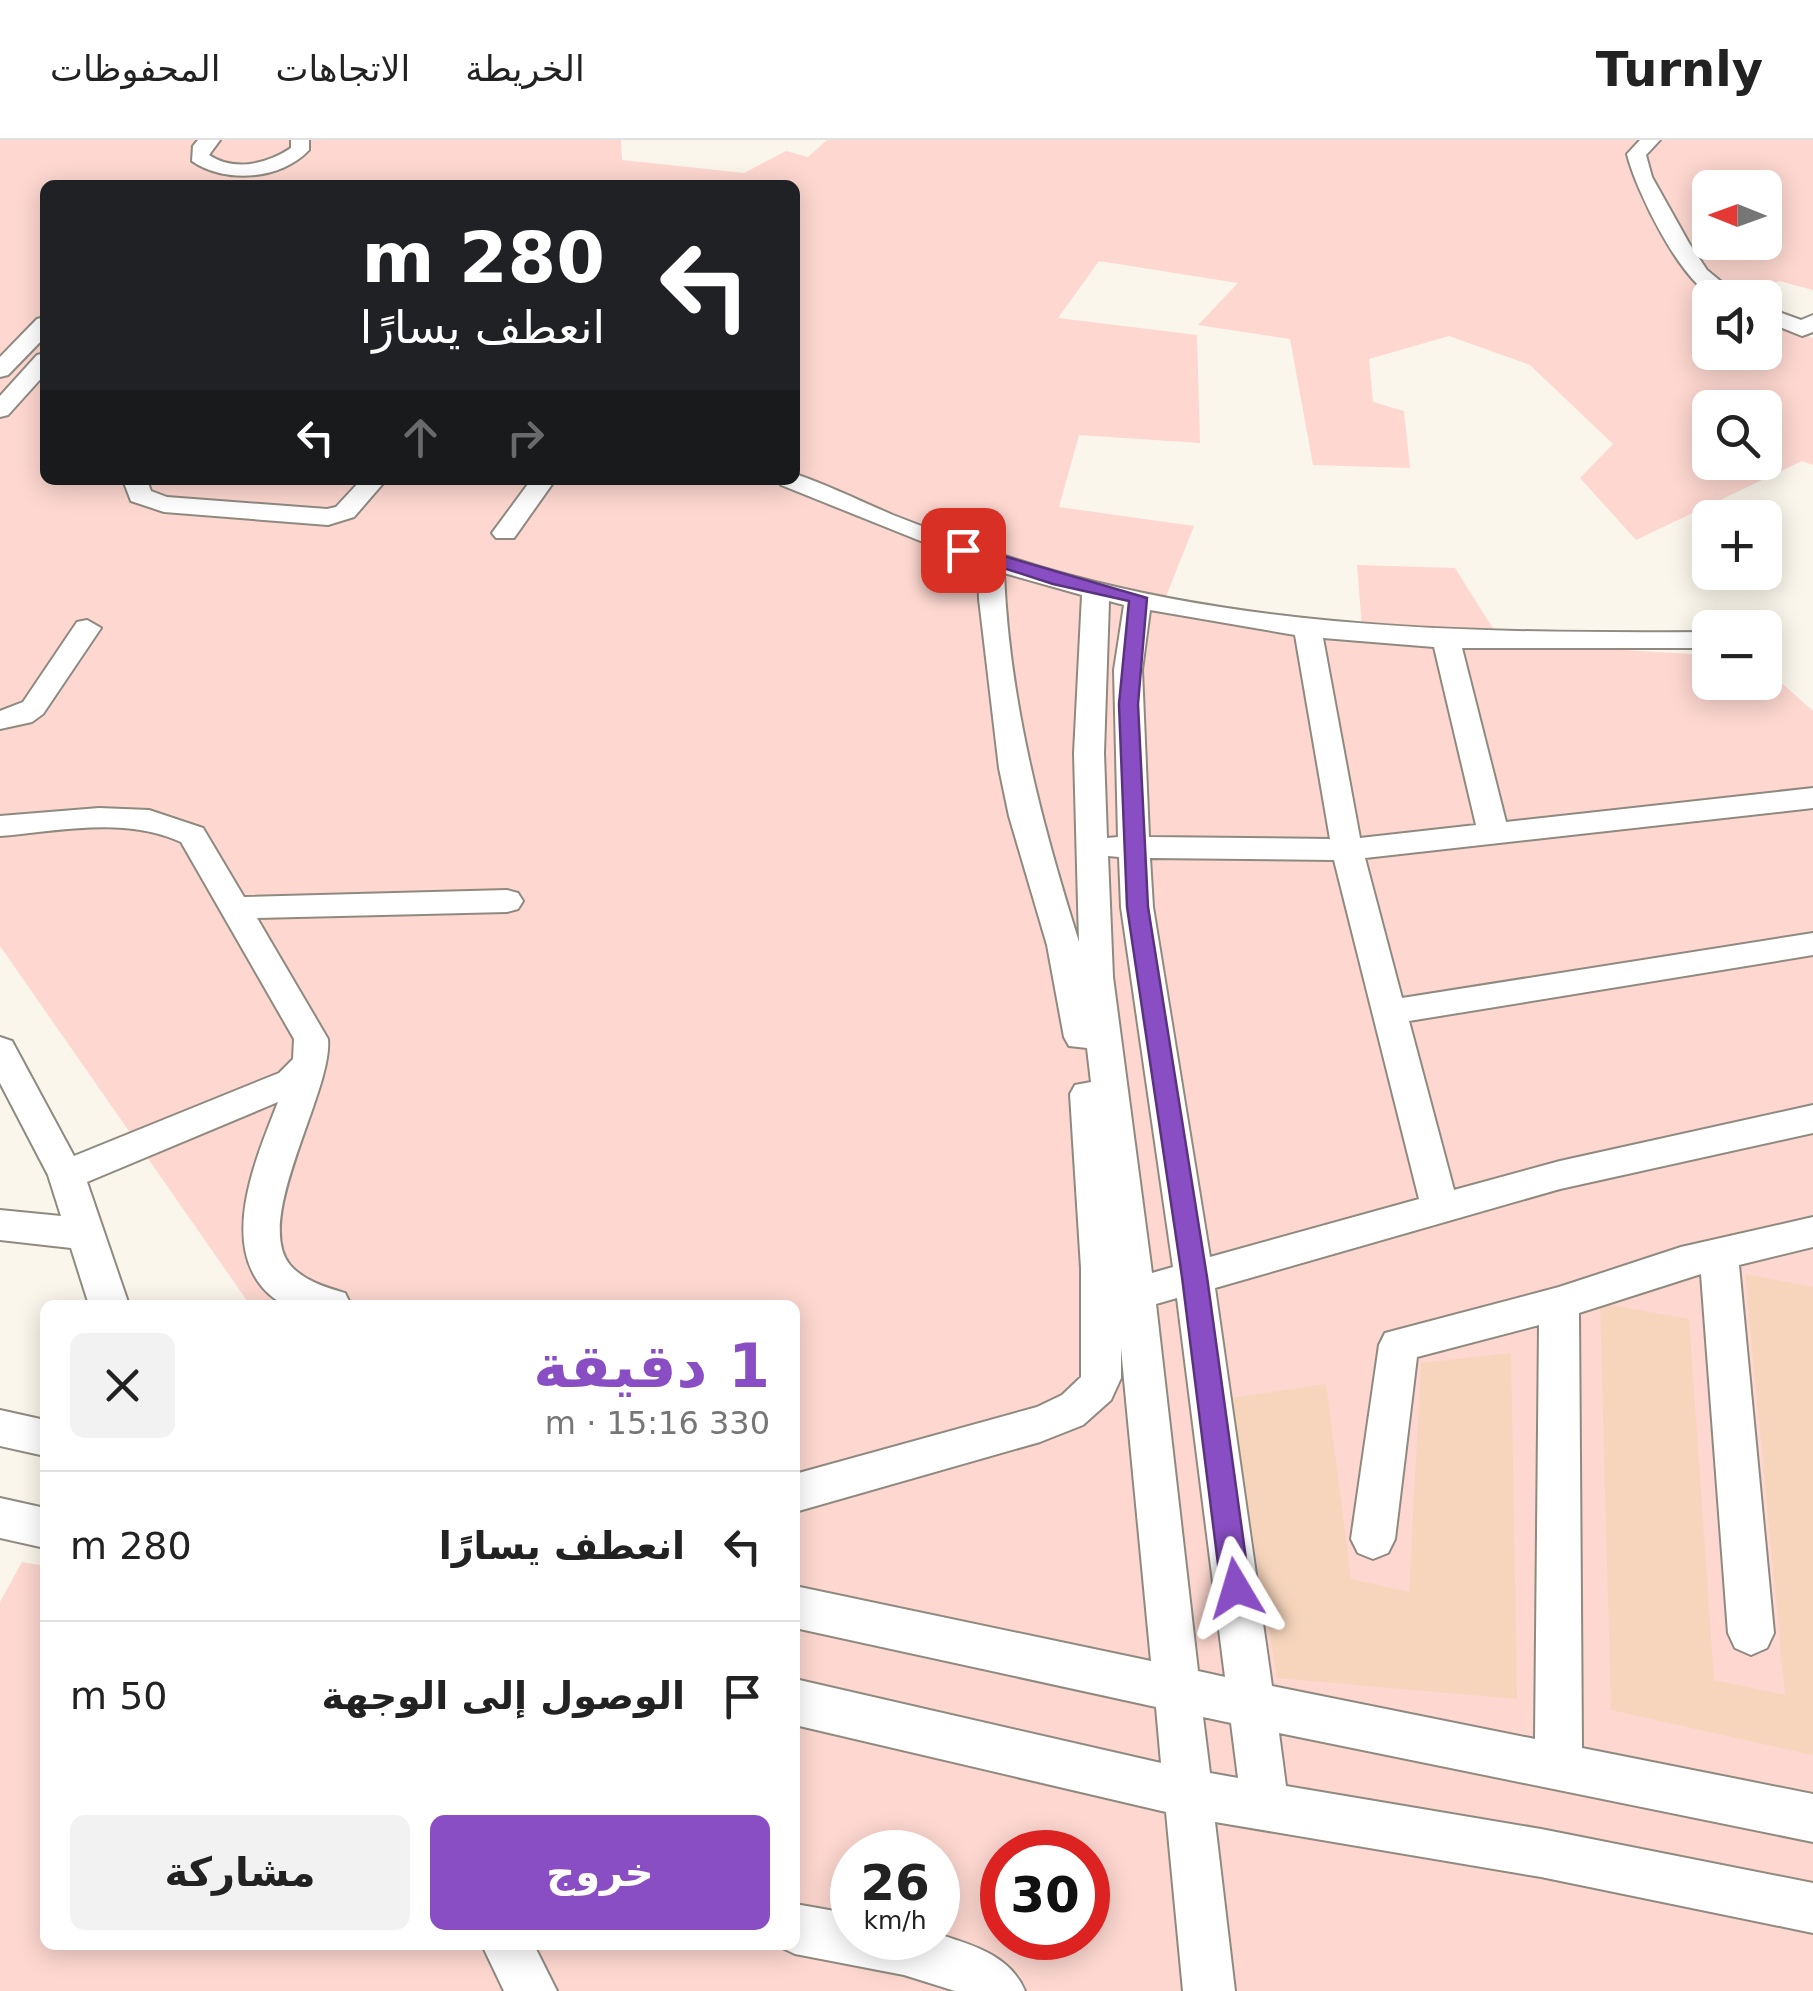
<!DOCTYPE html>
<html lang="ar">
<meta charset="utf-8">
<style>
body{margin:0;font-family:"DejaVu Sans","Noto Naskh Arabic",sans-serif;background:#f2f2f2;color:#222;direction:rtl;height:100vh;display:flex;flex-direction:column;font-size:38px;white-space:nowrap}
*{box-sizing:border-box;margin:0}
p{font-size:32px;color:#767676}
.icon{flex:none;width:55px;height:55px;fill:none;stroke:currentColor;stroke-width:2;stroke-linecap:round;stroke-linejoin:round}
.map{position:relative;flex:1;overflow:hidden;direction:ltr}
.panel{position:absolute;left:40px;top:1160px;width:760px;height:650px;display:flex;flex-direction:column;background:#fff;border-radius:15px;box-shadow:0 5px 25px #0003;direction:rtl}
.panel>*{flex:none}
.guide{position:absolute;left:40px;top:40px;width:760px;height:305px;border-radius:15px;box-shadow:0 5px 25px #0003;direction:rtl;background:#202124;color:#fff;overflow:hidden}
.needle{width:65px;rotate:271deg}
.controls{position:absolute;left:1692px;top:30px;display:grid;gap:20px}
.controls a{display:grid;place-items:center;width:90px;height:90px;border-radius:15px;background:#fff;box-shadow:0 5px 25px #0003;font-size:50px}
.speed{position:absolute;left:830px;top:1690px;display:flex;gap:20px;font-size:50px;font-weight:700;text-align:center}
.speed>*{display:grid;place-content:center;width:130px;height:130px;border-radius:50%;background:#fff;box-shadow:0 5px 25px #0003;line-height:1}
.speed small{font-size:25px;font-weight:400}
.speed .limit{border:15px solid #d22;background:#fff;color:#111}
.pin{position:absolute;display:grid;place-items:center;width:85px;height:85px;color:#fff;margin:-42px;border-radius:20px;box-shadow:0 5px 15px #0006}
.me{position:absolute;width:110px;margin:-55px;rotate:353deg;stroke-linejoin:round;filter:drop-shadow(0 0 8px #0008)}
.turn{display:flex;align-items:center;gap:35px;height:210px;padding:0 30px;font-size:45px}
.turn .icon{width:130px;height:130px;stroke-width:2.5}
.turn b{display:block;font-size:70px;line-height:85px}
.lanes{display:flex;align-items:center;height:95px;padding:0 30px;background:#0003;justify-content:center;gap:50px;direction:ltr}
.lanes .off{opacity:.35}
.round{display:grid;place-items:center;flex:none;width:105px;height:105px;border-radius:15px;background:#f2f2f2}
.overview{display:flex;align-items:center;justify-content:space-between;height:170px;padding:0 30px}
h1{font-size:60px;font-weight:700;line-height:75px;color:#8a4ec4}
.primary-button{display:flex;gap:20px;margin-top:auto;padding:20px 30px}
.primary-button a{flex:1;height:115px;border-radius:15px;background:#8a4ec4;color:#fff;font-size:40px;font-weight:700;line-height:115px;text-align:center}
.primary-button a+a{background:#f2f2f2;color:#222}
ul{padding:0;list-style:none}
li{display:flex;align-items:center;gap:30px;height:150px;padding:0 30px;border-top:2px solid #e0e0e0}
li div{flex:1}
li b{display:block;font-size:38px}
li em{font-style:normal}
header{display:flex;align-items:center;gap:60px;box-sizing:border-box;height:140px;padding:0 50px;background:#fff;border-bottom:2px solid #e0e0e0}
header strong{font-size:48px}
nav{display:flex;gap:55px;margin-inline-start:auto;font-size:35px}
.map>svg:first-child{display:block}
</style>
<header>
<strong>Turnly</strong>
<nav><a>الخريطة</a><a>الاتجاهات</a><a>المحفوظات</a></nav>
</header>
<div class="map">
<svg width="1813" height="1851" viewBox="0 0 1813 1851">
<rect width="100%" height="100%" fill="#fbf6eb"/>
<!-- green -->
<path fill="#fdd7d0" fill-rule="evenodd" d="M 0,0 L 621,0 L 622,20 L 744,33 L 786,11 L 808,17 L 827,0 L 1813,0 L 1813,150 L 1779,141 L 1751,157 L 1710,158 L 1710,212 L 1765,212 L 1765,178 L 1813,198 L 1813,325 L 1802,321 L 1636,400 L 1580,338 L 1613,304 L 1530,225 L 1449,196 L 1369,219 L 1373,262 L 1404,271 L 1410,328 L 1313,325 L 1290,199 L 1198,185 L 1238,143 L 1099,121 L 1058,178 L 1197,195 L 1200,303 L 1079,295 L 1059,367 L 1194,386 L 1163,464 L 1363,500 L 1357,425 L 1455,428 L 1502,503 L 1710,515 L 1710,542 L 1765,542 L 1765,528 L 1813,571 L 1813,1851 L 0,1851 L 0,1462 L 22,1422 L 45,1426 L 45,1805 L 795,1805 L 795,1165 L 250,1165 L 0,806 ZM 45,45 L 795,45 L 795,340 L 45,340 ZM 1710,48 L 1765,48 L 1765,102 L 1710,102 ZM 1710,268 L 1765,268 L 1765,322 L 1710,322 ZM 852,1712 L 938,1712 L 938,1798 L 852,1798 ZM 1002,1712 L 1088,1712 L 1088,1798 L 1002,1798 Z"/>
<!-- building -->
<g fill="#f6d5bc">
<path d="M 1745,1134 L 1813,1147 L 1813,1615 L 1611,1570 L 1600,1163 L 1689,1179 L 1714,1540 L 1785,1555 Z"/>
<path d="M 1511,1213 L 1517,1559 L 1277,1538 L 1230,1258 L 1326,1244 L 1351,1439 L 1409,1452 L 1421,1223 Z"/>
</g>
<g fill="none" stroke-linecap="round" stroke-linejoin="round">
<defs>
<g id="minor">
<path d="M 198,0 L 220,0 L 209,15 C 234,32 267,24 291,8 L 291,0 L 309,0 L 309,10 C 281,40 225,44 192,21 L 193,6 Z"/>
<path d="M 1640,0 L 1660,0 L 1646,15 L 1652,37 L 1689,103 L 1707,130 L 1741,158 C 1735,158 1724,159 1718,158 C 1682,147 1635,48 1627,14 Z"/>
<path d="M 1765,167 L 1801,180 L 1813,175 L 1813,192 L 1802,196 L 1765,181 Z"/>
<path d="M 45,177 L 45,197 L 8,235 L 0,237 L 0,217 L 37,179 Z"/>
<path d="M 45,213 L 45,234 L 8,275 L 0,277 L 0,256 L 37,215 Z"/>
<path d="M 795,334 C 828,345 860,361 893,375 C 952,398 1011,420 1072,436 C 1281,492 1494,493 1710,492 L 1710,508 L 1462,508 L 1506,682 L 1813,648 L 1813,668 L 1365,718 L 1402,858 L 1813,793 L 1813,815 L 1409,881 L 1454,1050 L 1560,1021 L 1813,965 L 1813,993 L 1560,1049 L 1215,1148 L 1272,1546 L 1535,1599 L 1539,1185 L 1417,1217 L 1395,1399 L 1388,1413 L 1373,1419 L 1358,1413 L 1351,1399 L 1379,1205 L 1385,1193 L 1559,1147 L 1681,1107 L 1813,1077 L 1813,1107 L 1739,1125 L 1774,1493 L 1767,1508 L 1751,1515 L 1735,1508 L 1728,1493 L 1701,1134 L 1579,1173 L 1582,1608 L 1813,1654 L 1813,1702 L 1279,1593 L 1286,1646 L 1541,1689 L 1813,1743 L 1813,1793 L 1541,1737 L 1215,1682 L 1235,1851 L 1183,1851 L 1166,1672 L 795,1585 L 795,1539 L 1161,1623 L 1156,1567 L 795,1488 L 795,1446 L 1151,1521 L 1121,1208 L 1121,1238 L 1111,1260 L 1083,1285 L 1040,1302 L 795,1372 L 795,1334 L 1037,1267 L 1062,1255 L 1081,1237 L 1081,1128 L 1070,954 L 1075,945 L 1091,942 L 1087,908 L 1069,906 L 1064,897 L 1047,805 L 1009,676 L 999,628 L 979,459 L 978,424 L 781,345 L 778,340 L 795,340 ZM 1004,433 L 1082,455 L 1074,613 L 1079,802 C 1041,682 1009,559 1004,433 ZM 1109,461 L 1124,465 L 1114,530 L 1118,697 L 1107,698 L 1104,613 ZM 1150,470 L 1295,495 L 1330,699 L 1149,697 L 1142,530 ZM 1323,498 L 1434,507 L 1476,685 L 1360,698 ZM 1108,716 L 1119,717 L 1121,767 L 1173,1127 L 1152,1133 L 1113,837 ZM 1150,718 L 1334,720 L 1419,1059 L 1210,1117 L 1153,767 ZM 1177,1158 L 1225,1537 L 1198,1531 L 1156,1164 ZM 1203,1577 L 1231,1583 L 1238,1638 L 1210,1633 Z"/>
<path d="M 123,340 L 147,340 L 151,351 L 167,357 L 327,369 L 336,367 L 361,340 L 386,340 L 354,377 L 328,385 L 164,372 L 131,361 Z"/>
<path d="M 531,340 L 555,340 L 514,398 L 496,398 L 492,393 Z"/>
<path d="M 87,480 L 101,488 L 43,574 L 32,582 L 0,589 L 0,571 L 23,562 L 77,482 Z"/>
<path d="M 99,668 L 149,670 L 203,688 L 244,757 L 507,750 L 518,753 L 523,761 L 518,769 L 507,772 L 257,778 L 328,899 C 333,951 252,1079 290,1125 C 304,1141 325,1147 345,1153 L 351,1165 C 331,1165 307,1169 288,1165 C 279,1163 269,1155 263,1148 C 220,1098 258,1014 278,962 L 87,1042 L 129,1165 L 89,1165 L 71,1108 L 0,1100 L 0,1070 L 61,1076 L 48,1035 L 0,943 L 0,897 L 12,901 L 74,1016 L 279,933 L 293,919 L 294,899 L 181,702 C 125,676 59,691 0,696 L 0,676 Z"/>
<path d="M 0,1270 L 45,1280 L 45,1316 L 0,1306 Z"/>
<path d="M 0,1358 L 45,1368 L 45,1408 L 0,1398 Z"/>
<path d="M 795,1764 L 852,1774 L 852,1798 L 938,1798 L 938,1794 C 972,1805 1010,1815 1025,1851 L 955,1851 L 904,1835 L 795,1814 L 776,1805 L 795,1805 Z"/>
<path d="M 482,1805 L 534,1805 L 557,1851 L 504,1851 Z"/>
</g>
</defs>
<!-- minor casing -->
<use href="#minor" stroke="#8e8a80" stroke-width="4"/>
<!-- minor -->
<use href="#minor" fill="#fff" fill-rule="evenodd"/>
</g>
<!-- route -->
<path fill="#8a4ec4" stroke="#5a337f" stroke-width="2.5" d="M 957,406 L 969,406 L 1147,458 L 1138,564 L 1148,767 L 1207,1137 L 1250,1448 L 1246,1458 L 1236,1462 L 1225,1458 L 1221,1448 L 1182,1137 L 1127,767 L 1119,564 L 1129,461 L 1053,444 L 957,413 Z"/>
</svg>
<div class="controls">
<a><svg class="needle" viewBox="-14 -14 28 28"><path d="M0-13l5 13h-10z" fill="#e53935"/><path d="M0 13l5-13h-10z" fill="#767676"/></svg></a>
<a><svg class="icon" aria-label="sound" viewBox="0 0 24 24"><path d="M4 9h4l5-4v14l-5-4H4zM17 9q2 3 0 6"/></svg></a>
<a><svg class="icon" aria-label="search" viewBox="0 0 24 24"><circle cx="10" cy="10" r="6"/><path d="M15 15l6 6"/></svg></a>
<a>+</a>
<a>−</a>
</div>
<div class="speed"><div>26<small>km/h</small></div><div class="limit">30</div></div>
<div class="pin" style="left:963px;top:410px;background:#d93025"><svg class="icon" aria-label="arrive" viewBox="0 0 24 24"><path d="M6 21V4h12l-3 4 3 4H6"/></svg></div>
<svg class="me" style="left:1236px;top:1448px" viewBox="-20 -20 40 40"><path d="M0-17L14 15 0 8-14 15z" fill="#8a4ec4" stroke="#fff" stroke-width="4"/></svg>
<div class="guide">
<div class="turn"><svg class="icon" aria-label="left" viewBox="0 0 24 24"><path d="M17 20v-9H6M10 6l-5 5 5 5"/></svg><div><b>280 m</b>انعطف يسارًا</div></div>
<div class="lanes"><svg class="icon" aria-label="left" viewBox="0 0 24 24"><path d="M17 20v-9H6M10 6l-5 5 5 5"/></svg><svg class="icon off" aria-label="ahead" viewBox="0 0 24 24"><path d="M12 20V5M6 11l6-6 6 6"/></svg><svg class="icon off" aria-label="right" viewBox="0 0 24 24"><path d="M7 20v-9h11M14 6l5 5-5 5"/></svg></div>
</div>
<section class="panel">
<div class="overview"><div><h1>1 دقيقة</h1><p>330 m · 15:16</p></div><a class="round"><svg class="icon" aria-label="close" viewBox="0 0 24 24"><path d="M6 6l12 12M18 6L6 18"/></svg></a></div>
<ul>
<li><svg class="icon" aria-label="left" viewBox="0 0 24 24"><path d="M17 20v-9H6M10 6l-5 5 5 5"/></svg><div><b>انعطف يسارًا</b></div><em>280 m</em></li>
<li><svg class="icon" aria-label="arrive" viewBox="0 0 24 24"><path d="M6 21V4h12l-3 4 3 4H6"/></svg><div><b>الوصول إلى الوجهة</b></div><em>50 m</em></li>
</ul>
<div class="primary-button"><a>خروج</a><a>مشاركة</a></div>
</section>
</div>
